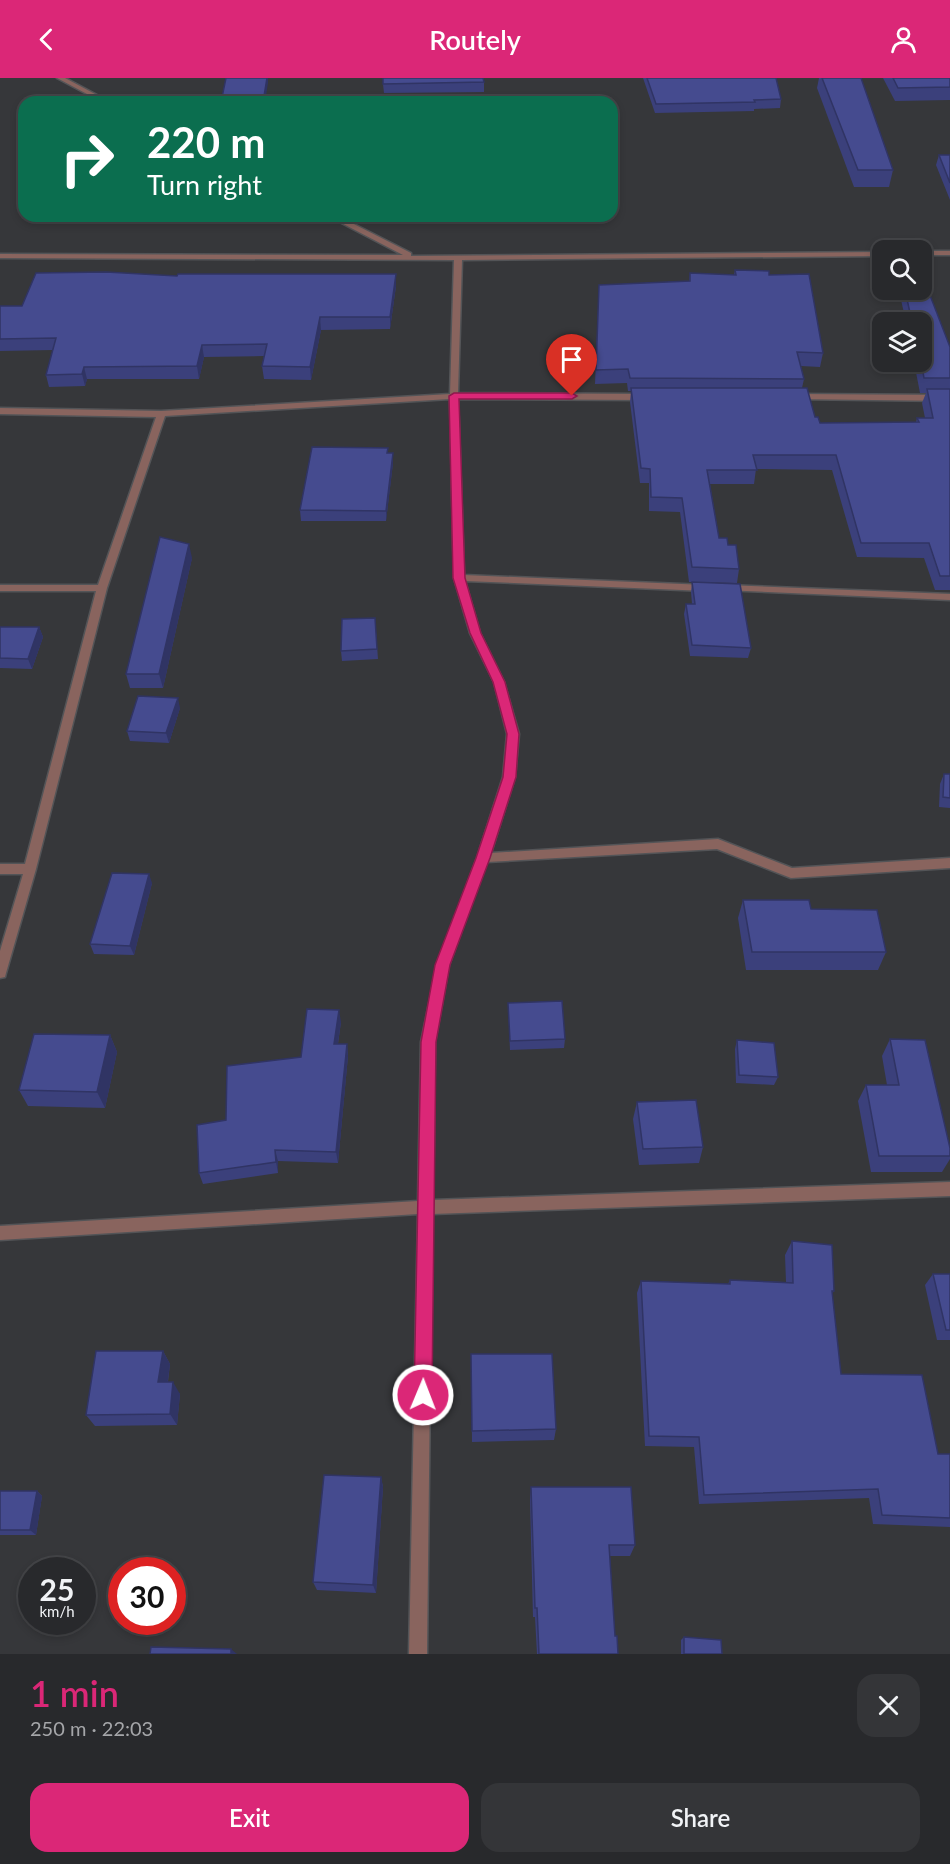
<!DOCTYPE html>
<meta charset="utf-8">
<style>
body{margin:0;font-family:Lato,sans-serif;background:#343538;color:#f1f3f6;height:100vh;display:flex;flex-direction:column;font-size:22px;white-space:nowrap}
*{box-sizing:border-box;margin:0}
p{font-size:20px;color:#a5a6a9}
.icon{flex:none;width:33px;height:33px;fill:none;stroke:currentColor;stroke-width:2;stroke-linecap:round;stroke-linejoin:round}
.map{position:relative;height:1576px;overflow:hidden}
.drawer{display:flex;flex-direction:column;background:#28292c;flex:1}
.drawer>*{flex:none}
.hud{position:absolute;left:18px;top:18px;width:600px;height:126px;border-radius:18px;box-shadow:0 3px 9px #0003,0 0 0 2px #444548;background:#0b6e4f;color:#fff;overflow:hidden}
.controls{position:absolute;left:872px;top:162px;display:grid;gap:12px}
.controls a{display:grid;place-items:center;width:60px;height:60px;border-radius:12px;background:#28292c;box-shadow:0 3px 9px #0003,0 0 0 2px #444548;font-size:30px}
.speed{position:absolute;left:18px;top:1479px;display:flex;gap:12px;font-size:30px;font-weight:700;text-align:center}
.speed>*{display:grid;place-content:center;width:78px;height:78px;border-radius:50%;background:#28292c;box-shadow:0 3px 9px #0003,0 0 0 2px #444548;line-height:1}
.speed small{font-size:15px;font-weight:400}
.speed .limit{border:9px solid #d22;background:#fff;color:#111}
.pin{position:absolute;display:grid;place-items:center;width:51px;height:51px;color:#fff;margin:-62px -26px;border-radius:50% 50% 50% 0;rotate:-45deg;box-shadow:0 0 6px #0007}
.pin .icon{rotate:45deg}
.me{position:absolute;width:66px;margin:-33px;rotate:1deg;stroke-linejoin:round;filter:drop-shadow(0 0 4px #0008)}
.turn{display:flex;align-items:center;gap:21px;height:126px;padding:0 30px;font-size:27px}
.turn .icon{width:78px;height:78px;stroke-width:2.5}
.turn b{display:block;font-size:42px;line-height:51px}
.round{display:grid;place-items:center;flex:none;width:63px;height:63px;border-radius:18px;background:#343538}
.overview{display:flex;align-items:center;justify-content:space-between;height:102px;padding:0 30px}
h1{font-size:36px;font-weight:600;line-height:45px;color:#db2777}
.action{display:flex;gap:12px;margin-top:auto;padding:12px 30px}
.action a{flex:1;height:69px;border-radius:18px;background:#db2777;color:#fff;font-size:24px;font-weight:600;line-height:69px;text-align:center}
.action a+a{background:#343538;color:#f1f3f6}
header{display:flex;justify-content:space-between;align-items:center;height:78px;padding:0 30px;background:#db2777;color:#fff;font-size:27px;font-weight:600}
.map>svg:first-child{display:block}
</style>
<header><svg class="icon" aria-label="back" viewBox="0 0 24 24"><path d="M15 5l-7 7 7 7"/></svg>Routely<svg class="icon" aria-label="person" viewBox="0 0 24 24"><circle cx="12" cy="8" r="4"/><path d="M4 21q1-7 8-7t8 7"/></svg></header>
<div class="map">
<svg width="950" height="1576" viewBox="0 0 950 1576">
<rect width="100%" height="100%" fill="#36373a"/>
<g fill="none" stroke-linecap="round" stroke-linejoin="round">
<defs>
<g id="minor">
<path d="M 57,0 L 65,0 L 110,24 L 102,24 Z"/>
<path d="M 328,138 L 338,138 L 411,175 L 411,178 L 882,174 L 882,178 L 462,182 L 458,315 L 646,316 L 650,319 L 646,322 L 458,321 L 464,497 L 706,507 L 711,510 L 706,513 L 465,503 L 480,555 L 504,604 L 519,656 L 515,699 L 491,775 L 718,761 L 792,790 L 950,780 L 950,790 L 791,800 L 717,771 L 487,784 L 449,887 L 435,964 L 433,1122 L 950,1104 L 950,1118 L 432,1136 L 427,1576 L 409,1576 L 418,1136 L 0,1162 L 0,1148 L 418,1123 L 421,964 L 437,887 L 477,780 L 503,699 L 507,656 L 494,604 L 470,555 L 454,500 L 450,321 L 165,338 L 107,510 L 36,791 L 6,895 L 5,899 L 0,900 L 0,873 L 23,796 L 0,796 L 0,786 L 25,786 L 96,513 L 0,513 L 0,507 L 98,507 L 156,339 L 0,336 L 0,330 L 161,333 L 450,316 L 454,182 L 0,180 L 0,176 L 403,177 Z"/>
<rect x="921" y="173" width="29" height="4"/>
<path d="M 796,316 L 950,317 L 950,323 L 793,321 L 793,317 Z"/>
<path d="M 726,507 L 950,516 L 950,522 L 722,512 L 721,510 Z"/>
</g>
</defs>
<!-- minor casing -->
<use href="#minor" stroke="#535457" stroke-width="3"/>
<!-- minor -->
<use href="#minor" fill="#89645e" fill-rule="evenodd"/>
</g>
<!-- wall -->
<g fill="#3b407b">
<path d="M 643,0 L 776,0 L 781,21 L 780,30 L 754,31 L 754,33 L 655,35 Z"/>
<path d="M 819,0 L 861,0 L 893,92 L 889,109 L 854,109 L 817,10 Z"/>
<path d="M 883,0 L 950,0 L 950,22 L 895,23 Z"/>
<path d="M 484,4 L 484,14 L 384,15 L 383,6 Z"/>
<path d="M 939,77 L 950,77 L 950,122 L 936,87 Z"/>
<path d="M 735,192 L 769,197 L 823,275 L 820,289 L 801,288 L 804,301 L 802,310 L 815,339 L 820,345 L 916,344 L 917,340 L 925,340 L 922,325 L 926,315 L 920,315 L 914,284 L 921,284 L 921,244 L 906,244 L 899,213 L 900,212 L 921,212 L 950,269 L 950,512 L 935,512 L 924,480 L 857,479 L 832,392 L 756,391 L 754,406 L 710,406 L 719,460 L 728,467 L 739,491 L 737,505 L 689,504 L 680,434 L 649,433 L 649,405 L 640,405 L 630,324 L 631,313 L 628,313 L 627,305 L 595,306 L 599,207 L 689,203 L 690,195 L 734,197 Z"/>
<path d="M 396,208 L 390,251 L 321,252 L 311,302 L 264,301 L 262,288 L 264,278 L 204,279 L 199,301 L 87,301 L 85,308 L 49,309 L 46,297 L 53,272 L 0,273 L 0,228 L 22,228 Z"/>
<path d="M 388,370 L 388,375 L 393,375 L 393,385 L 386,443 L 301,443 L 300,432 Z"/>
<path d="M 192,480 L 163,610 L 130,610 L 126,596 Z"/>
<path d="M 692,504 L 751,570 L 748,580 L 690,578 L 684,536 L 686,526 L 692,526 L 691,514 Z"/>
<path d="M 375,540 L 378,581 L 342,583 L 341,573 Z"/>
<path d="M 0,549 L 39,549 L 43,559 L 32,591 L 0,590 Z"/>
<path d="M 180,630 L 169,665 L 130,663 L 127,653 Z"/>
<path d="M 944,696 L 950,696 L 950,730 L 939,729 L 940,706 Z"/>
<path d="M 152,805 L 134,877 L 94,876 L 90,866 Z"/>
<path d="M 743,822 L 811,831 L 886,874 L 878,892 L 746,892 L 738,840 Z"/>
<path d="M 508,925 L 565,961 L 564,970 L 510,972 Z"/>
<path d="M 341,944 L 338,966 L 347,966 L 348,978 L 338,1085 L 278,1083 L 278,1095 L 203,1106 L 199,1095 L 226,1042 L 301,979 Z"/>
<path d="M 110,957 L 117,974 L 105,1030 L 28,1028 L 19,1012 Z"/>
<path d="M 890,961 L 950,1070 L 950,1081 L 942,1094 L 871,1094 L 858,1023 L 866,1007 L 887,1007 L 882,978 Z"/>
<path d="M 737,962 L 778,999 L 774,1007 L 736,1005 L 735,971 Z"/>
<path d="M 637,1024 L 703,1069 L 699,1085 L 639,1087 L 633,1041 Z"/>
<path d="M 792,1163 L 834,1213 L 832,1216 L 841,1296 L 938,1376 L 950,1376 L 950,1449 L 873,1446 L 869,1420 L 699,1426 L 694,1369 L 645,1368 L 637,1215 L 641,1203 L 728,1206 L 730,1202 L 786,1204 L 785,1177 Z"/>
<path d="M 933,1196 L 950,1196 L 950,1262 L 937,1262 L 925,1207 Z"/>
<path d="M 163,1273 L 170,1286 L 168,1304 L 180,1316 L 177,1347 L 95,1348 L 86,1337 Z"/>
<path d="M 471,1276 L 556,1351 L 554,1362 L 472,1364 Z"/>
<path d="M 381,1399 L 383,1409 L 376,1515 L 317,1512 L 313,1504 Z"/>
<path d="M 531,1409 L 635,1467 L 630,1478 L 610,1478 L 615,1558 L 618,1576 L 537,1576 L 535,1539 L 533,1539 L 530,1422 Z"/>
<path d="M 0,1413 L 37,1413 L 42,1418 L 36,1457 L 0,1457 Z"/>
<path d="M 684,1559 L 722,1576 L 681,1576 L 681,1562 Z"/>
</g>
<!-- shaded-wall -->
<g fill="#303464">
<path d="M 267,0 L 268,0 L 268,5 L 265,24 L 263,24 Z"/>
<path d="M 396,196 L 396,208 L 390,251 L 390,239 Z"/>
<path d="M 320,239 L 321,252 L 311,302 L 310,289 Z"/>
<path d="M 202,267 L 204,279 L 199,301 L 197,288 Z"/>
<path d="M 84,289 L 87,301 L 85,308 L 82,296 Z"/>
<path d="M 393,375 L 393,385 L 386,443 L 386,433 Z"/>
<path d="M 189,466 L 192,480 L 163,610 L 159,596 Z"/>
<path d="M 39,549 L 43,559 L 32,591 L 28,581 Z"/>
<path d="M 178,620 L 180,630 L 169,665 L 166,655 Z"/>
<path d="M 149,796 L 152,805 L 134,877 L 130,868 Z"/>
<path d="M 339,932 L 341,944 L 336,978 L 334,966 Z"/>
<path d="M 110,957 L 117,974 L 105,1030 L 97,1014 Z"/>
<path d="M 347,966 L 348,978 L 338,1085 L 336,1074 Z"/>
<path d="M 275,1072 L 278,1083 L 278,1095 L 276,1084 Z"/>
<path d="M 163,1273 L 170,1286 L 166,1316 L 158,1304 Z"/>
<path d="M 173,1304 L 180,1316 L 177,1347 L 170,1336 Z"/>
<path d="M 381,1399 L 383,1409 L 376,1515 L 373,1507 Z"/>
<path d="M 37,1413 L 42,1418 L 36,1457 L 30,1452 Z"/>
<path d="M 231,1571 L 237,1576 L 231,1576 Z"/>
</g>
<!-- building -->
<g fill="#454b8f" stroke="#303464" stroke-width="1.5">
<path d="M 226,0 L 267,0 L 263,24 L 221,24 Z"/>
<path d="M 383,0 L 483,0 L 484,4 L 383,6 Z"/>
<path d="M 647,0 L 776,0 L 781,21 L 754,22 L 755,24 L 656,26 Z"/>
<path d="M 822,0 L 861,0 L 893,92 L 858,92 Z"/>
<path d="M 893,0 L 950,0 L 950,9 L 898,10 Z"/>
<path d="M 939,77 L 950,77 L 950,105 Z"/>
<path d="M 735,192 L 769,193 L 769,197 L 809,196 L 823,275 L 797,274 L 804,301 L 630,300 L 628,291 L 596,292 L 599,207 L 690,203 L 690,195 L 736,197 Z"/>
<path d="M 106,194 L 177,198 L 178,196 L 396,196 L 390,239 L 320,239 L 310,289 L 262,288 L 267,266 L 202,267 L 197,288 L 84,289 L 82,296 L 46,297 L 56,260 L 0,261 L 0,228 L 22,228 L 36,195 Z"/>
<path d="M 921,194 L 950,269 L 950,300 L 924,300 L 921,284 L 921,244 L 912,244 L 905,212 L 921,212 Z"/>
<path d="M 631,310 L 807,310 L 815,339 L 818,339 L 820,345 L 919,344 L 917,340 L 933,340 L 927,311 L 950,311 L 950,498 L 940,498 L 929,465 L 861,465 L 836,377 L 753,377 L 757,392 L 707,392 L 719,460 L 727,460 L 728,467 L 736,467 L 739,491 L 692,489 L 682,420 L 651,419 L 650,391 L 641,390 Z"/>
<path d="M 312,369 L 388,370 L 387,375 L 393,375 L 386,433 L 300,432 Z"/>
<path d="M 160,459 L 189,466 L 159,596 L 126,596 Z"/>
<path d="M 692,504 L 740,506 L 751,570 L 692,567 L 686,526 L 695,526 Z"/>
<path d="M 375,540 L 377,571 L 341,573 L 342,541 Z"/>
<path d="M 0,549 L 39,549 L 28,581 L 0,580 Z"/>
<path d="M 138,618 L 178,620 L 166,655 L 127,653 Z"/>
<path d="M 944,696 L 950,696 L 950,720 L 943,719 Z"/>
<path d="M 112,795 L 149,796 L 130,868 L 90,866 Z"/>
<path d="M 743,822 L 809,822 L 811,831 L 877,832 L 886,874 L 752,874 Z"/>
<path d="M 562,923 L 565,961 L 510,963 L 508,925 Z"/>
<path d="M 307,931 L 339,932 L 334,966 L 347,966 L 336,1074 L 275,1072 L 276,1084 L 199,1095 L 197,1047 L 226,1042 L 227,988 L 301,979 Z"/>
<path d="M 34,956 L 110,957 L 97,1014 L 19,1012 Z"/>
<path d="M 890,961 L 925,962 L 950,1070 L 950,1078 L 879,1078 L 866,1007 L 899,1007 Z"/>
<path d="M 737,962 L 774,965 L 778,999 L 739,997 Z"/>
<path d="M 696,1022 L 703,1069 L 643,1071 L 637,1024 Z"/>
<path d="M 792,1163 L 832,1167 L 834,1213 L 832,1213 L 841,1296 L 922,1297 L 938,1376 L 950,1376 L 950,1440 L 882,1437 L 878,1411 L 704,1417 L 699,1359 L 649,1358 L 641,1203 L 730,1206 L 730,1202 L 793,1205 Z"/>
<path d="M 933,1196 L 950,1196 L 950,1252 L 946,1252 Z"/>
<path d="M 96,1273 L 163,1273 L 158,1304 L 173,1304 L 170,1336 L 86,1337 Z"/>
<path d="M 471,1276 L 552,1276 L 556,1351 L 472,1353 Z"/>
<path d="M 324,1397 L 381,1399 L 373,1507 L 313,1504 Z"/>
<path d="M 531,1409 L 631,1409 L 635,1467 L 609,1467 L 615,1558 L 617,1558 L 618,1576 L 539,1576 L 537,1530 L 535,1530 Z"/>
<path d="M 0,1413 L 37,1413 L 30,1452 L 0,1452 Z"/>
<path d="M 684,1559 L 721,1562 L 722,1576 L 684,1576 Z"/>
<path d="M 151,1569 L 231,1571 L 231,1576 L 150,1576 Z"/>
</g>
<!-- route -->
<path fill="#db2777" stroke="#8e194d" stroke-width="1.5" d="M 454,315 L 572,315 L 577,318 L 572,321 L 459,321 L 465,500 L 481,555 L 505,604 L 519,656 L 516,699 L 490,780 L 450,887 L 436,964 L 432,1317 L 429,1324 L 423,1326 L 417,1324 L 414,1317 L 421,964 L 435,887 L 476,780 L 503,699 L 507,656 L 493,604 L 470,555 L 453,500 L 449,318 Z"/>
</svg>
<div class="controls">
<a><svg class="icon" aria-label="search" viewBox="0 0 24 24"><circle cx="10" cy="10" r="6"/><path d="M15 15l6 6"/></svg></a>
<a><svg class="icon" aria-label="layers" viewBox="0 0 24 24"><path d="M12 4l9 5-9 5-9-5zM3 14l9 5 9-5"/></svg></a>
</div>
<div class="speed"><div>25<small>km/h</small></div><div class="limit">30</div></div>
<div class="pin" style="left:572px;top:318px;background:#d93025"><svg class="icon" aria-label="arrive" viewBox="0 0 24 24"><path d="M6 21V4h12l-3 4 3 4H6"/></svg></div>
<svg class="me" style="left:423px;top:1317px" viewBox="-20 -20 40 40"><circle r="17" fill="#db2777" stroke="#fff" stroke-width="3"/><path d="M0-11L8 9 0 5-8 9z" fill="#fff"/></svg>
<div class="hud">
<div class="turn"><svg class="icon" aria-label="right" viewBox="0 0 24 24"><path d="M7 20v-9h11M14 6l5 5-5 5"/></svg><div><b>220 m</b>Turn right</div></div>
</div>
</div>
<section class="drawer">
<div class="overview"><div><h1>1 min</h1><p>250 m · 22:03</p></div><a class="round"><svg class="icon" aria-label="close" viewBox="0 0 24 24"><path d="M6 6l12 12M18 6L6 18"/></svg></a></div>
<div class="action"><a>Exit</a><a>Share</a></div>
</section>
